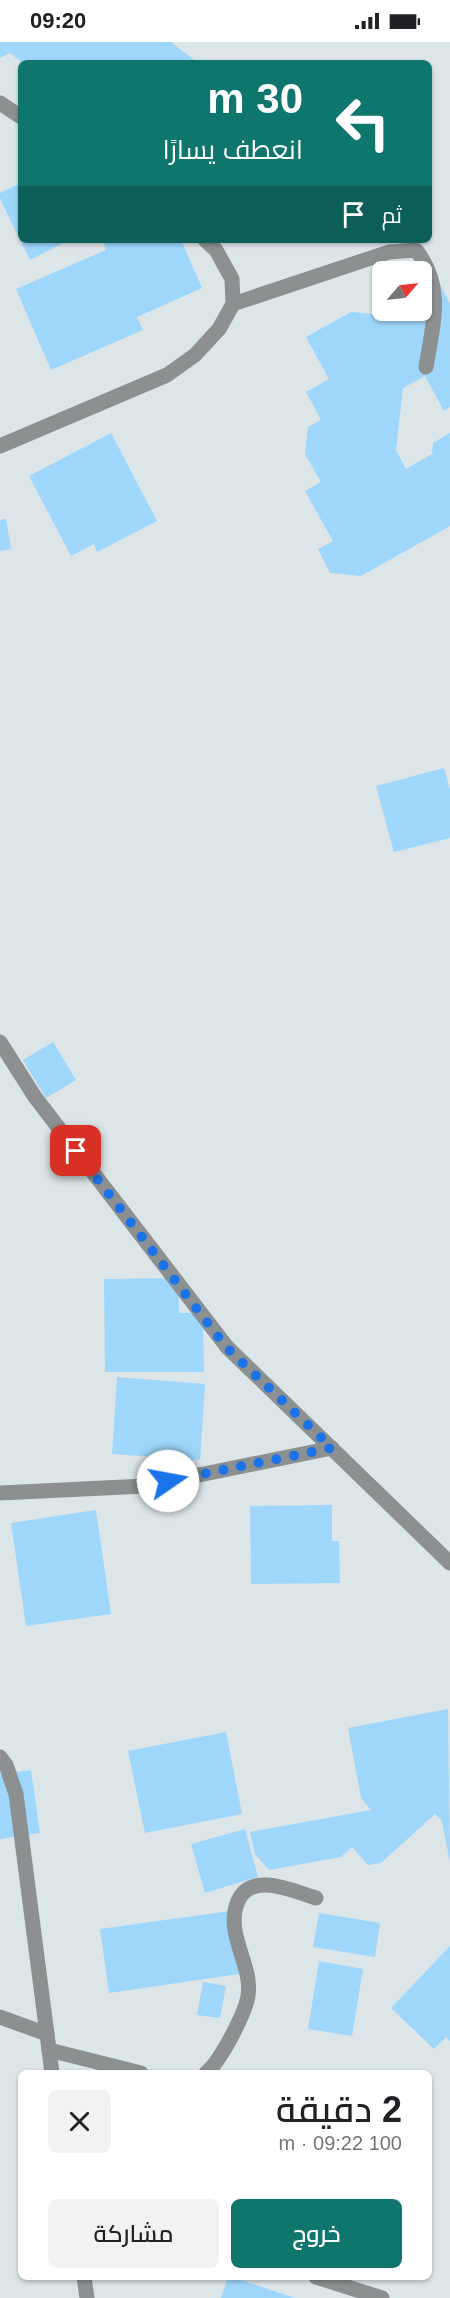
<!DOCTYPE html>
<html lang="ar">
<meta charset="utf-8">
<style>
body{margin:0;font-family:Helvetica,Cairo,sans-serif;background:#f2f2f2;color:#202124;direction:rtl;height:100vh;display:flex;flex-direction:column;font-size:22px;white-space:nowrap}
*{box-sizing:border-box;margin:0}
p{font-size:20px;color:#757577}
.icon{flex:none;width:33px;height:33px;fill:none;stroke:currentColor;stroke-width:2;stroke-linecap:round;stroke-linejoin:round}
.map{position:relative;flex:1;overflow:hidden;direction:ltr}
.side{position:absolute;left:18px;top:2028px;width:414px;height:210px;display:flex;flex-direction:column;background:#fff;border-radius:9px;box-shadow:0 2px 4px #0004;direction:rtl}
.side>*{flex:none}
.banner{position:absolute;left:18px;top:18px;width:414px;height:183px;border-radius:9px;box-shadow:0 2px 4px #0004;direction:rtl;background:#0f766e;color:#fff;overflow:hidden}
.needle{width:39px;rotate:62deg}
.fabs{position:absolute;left:372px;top:219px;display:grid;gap:12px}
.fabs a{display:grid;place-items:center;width:60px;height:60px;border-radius:9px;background:#fff;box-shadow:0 2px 4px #0004;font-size:30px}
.pin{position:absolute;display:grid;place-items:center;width:51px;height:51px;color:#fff;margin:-26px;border-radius:12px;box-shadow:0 3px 9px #0006}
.me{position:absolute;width:66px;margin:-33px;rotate:78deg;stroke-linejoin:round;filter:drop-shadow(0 0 4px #0008)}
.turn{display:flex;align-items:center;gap:21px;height:126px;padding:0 30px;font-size:27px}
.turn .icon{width:78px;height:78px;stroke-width:2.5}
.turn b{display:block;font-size:42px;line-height:51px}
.then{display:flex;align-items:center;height:57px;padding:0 30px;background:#0003;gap:12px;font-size:22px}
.round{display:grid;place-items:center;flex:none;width:63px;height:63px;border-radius:9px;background:#f2f2f2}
.head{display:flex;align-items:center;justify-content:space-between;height:102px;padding:0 30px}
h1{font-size:36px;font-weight:600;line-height:45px}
.button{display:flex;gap:12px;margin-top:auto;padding:12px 30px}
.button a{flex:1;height:69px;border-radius:9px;background:#0f766e;color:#fff;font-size:24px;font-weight:600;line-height:69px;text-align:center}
.button a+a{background:#f2f2f2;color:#202124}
.status{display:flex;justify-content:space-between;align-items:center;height:42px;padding:0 30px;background:#fff;direction:ltr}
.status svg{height:16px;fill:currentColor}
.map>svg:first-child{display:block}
</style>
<div class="status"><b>09:20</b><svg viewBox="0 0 49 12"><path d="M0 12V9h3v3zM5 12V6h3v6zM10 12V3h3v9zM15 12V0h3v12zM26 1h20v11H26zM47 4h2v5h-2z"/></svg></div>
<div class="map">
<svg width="450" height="2256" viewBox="0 0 450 2256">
<rect width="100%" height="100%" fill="#dce5e8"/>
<!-- building -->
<g fill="#9ed7fb">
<path d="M 0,0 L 171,0 L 198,21 L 23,21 L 10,11 L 0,16 Z"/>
<path d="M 21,141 L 21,198 L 69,198 L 30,218 L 0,157 L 0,151 Z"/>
<path d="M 102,198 L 181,198 L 202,246 L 137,275 L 143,288 L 51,328 L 16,247 L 106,208 Z"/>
<path d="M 426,243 L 441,244 L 450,262 L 450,365 L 444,369 L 425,334 L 403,346 L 396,408 L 406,427 L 432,412 L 433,401 L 450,391 L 450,484 L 361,534 L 330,531 L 318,507 L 333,499 L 305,449 L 321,440 L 305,412 L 308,385 L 321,378 L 306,350 L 329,337 L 306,295 L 351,270 L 373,272 L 382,267 L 422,268 L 422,246 Z"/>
<path d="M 111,391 L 157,479 L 97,510 L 94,502 L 71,514 L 29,434 Z"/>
<path d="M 6,477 L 11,507 L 0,509 L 0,478 Z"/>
<path d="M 444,726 L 450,748 L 450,796 L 394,810 L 376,744 Z"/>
<path d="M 53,1000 L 76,1038 L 46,1056 L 23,1018 Z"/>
<path d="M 178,1236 L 179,1271 L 203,1271 L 204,1330 L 105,1330 L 104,1237 Z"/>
<path d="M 117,1335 L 205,1342 L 200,1418 L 112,1412 Z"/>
<path d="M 332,1463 L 332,1499 L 339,1499 L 340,1541 L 251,1542 L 250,1464 Z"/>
<path d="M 96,1468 L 111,1572 L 26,1584 L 11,1481 Z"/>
<path d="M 448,1667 L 450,1820 L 442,1779 L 435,1772 L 381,1821 L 368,1823 L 352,1805 L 341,1815 L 269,1828 L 255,1812 L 250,1790 L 371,1768 L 361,1756 L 348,1686 Z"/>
<path d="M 226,1690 L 242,1772 L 145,1791 L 128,1709 Z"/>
<path d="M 31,1728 L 40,1791 L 0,1797 L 0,1732 Z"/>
<path d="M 245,1787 L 258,1835 L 205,1851 L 191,1802 Z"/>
<path d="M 230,1869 L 239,1932 L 109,1951 L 100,1887 Z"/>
<path d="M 319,1871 L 380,1881 L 375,1915 L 313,1905 Z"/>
<path d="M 450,1904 L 450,1999 L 446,1995 L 434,2007 L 391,1966 Z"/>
<path d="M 319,1919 L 363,1927 L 352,1994 L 308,1987 Z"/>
<path d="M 203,1940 L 226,1944 L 220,1976 L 197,1973 Z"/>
<path d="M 228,2235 L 232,2235 L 295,2256 L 221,2256 Z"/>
</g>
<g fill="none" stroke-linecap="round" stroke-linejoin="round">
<!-- minor -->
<g stroke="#8c9090" stroke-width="15">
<path d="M 0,61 L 21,75"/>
<path d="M 233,262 L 389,210 L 416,208 C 445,245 433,281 426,325"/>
<path d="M 0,404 L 167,333 L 195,313 L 219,287 L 233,262 L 232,237 L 216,208 L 205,198"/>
<path d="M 0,1000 L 35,1055 L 227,1305 L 450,1521"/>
<path d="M 0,1451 L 145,1444 L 332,1406"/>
<path d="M 0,1715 L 6,1723 L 16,1752 L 52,2031"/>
<path d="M 0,1975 L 47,1992"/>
<path d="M 49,2008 L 141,2031"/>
<path d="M 206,2031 C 220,2020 245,1972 248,1954 C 253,1922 224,1892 238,1859 C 251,1829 293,1849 316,1856"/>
<path d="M 84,2235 L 87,2256"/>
<path d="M 316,2235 L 382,2256"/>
</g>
</g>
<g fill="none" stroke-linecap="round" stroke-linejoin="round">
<!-- route -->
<path stroke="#1a73e8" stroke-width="10" stroke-dasharray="0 18" d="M 76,1109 L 226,1305 L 332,1406 L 168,1439"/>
</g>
</svg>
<div class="fabs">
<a><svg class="needle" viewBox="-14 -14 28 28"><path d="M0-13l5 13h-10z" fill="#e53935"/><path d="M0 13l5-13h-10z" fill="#757577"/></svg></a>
</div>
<div class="pin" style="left:76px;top:1109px;background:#d93025"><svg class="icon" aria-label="arrive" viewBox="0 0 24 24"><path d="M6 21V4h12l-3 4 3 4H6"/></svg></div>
<svg class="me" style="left:168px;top:1439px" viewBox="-20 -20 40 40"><circle r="19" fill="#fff"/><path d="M0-13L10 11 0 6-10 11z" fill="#1a73e8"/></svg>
<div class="banner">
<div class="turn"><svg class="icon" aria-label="left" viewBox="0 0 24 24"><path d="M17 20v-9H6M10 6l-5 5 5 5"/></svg><div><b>30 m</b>انعطف يسارًا</div></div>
<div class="then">ثم<svg class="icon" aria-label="arrive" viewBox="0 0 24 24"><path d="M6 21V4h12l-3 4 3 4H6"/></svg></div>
</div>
<section class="side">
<div class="head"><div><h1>2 دقيقة</h1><p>100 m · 09:22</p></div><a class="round"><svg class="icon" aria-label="close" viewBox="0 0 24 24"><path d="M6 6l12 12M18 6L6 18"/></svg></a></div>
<div class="button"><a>خروج</a><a>مشاركة</a></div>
</section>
</div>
